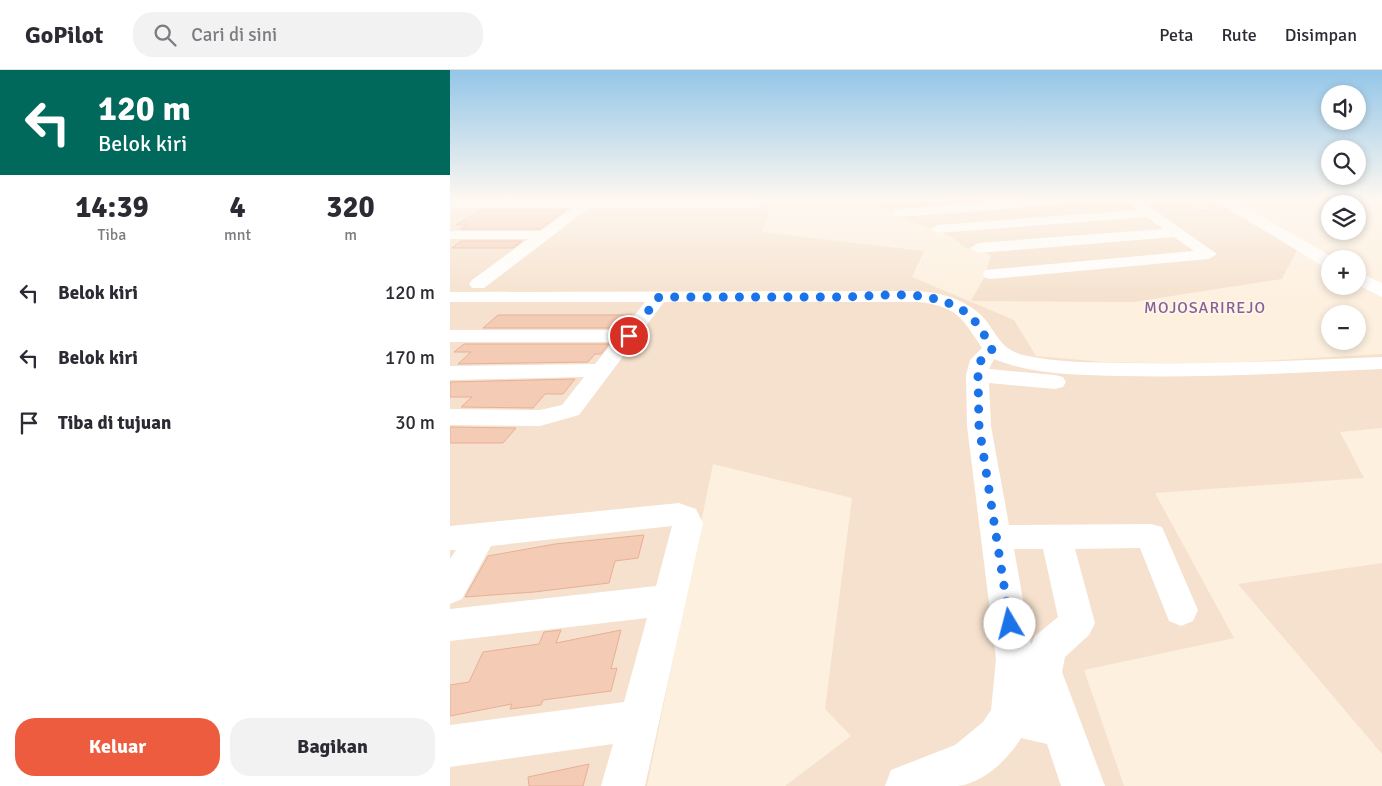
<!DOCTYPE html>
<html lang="id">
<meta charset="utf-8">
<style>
body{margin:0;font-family:Signika,sans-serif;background:#f2f2f3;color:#2b2b33;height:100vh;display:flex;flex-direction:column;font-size:19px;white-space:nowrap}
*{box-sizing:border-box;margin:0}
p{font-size:16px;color:#7c7c81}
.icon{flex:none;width:28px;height:28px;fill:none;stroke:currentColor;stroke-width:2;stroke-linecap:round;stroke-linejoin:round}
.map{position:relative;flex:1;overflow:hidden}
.drawer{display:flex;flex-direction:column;background:#fff;width:450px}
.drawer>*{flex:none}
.guide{background:#00695c;color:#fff;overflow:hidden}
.tools{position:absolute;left:871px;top:15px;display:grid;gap:10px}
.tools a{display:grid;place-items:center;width:45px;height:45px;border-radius:50%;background:#fff;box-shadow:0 2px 8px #0003;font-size:25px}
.pin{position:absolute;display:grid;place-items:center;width:42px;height:42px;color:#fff;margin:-21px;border:2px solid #fff;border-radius:50%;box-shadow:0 1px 5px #0007}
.me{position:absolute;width:55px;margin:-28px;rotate:352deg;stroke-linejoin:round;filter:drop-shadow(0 0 4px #0008)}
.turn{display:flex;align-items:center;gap:18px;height:105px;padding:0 15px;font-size:22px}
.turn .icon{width:65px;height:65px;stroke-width:2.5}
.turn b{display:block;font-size:35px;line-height:42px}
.eta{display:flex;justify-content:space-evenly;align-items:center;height:85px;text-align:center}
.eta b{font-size:30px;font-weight:800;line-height:35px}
.primary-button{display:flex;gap:10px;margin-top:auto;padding:10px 15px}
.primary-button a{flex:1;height:58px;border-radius:20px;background:#ed5c3e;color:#fff;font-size:20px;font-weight:800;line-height:58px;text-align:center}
.primary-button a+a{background:#f2f2f3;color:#2b2b33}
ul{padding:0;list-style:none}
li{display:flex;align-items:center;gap:15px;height:65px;padding:0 15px}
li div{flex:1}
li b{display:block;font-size:19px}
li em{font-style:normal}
header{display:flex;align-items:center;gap:30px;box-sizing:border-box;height:70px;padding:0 25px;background:#fff;border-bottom:1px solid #e1e1e2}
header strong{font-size:24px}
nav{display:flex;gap:28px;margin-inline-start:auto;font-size:18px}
.search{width:350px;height:45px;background:#f2f2f3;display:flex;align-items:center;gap:12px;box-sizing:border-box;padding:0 18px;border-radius:20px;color:#7c7c81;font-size:19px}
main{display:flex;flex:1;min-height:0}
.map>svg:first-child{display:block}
</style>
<header>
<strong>GoPilot</strong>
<div class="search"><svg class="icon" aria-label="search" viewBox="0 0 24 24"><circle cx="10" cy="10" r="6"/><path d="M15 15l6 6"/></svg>Cari di sini</div>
<nav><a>Peta</a><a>Rute</a><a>Disimpan</a></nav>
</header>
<main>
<section class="drawer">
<div class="guide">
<div class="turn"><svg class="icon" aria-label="left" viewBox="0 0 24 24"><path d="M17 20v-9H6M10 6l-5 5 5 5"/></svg><div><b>120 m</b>Belok kiri</div></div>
</div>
<div class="eta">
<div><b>14:39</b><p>Tiba</p></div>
<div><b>4</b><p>mnt</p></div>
<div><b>320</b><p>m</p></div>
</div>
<ul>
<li><svg class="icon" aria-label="left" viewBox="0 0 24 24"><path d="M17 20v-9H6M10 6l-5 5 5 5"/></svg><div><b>Belok kiri</b></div><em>120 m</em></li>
<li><svg class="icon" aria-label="left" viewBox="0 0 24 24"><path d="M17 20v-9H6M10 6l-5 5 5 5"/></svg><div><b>Belok kiri</b></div><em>170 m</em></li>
<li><svg class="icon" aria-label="arrive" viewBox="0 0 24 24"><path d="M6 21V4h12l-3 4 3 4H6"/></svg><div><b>Tiba di tujuan</b></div><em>30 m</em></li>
</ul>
<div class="primary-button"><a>Keluar</a><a>Bagikan</a></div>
</section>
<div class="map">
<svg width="932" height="716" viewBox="0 0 932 716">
<rect width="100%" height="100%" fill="#fdf0df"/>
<!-- residential -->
<g fill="#f5e1cd">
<path d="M 0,130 L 323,130 L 312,162 L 474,181 L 462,207 L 564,250 L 586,286 L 653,292 L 758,294 L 932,284 L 932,358 L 890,362 L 914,408 L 705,423 L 784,568 L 634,600 L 674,716 L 335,716 L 401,666 L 375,639 L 402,428 L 263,394 L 197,716 L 0,716 Z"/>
<path d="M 762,130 L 847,180 L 832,209 L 683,232 L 521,231 L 535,206 L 541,185 L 514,177 L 500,166 L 452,148 L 420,131 Z"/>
<path d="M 932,493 L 932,684 L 788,514 Z"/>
</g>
<!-- building -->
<g fill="#f4cbb5" stroke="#e7b095">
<path d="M 31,140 L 116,140 L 90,159 L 10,159 L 17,155 L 6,155 Z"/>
<path d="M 11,171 L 72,171 L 63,178 L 2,178 Z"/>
<path d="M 48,245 L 182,245 L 171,258 L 33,258 Z"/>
<path d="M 14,274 L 159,274 L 151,284 L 145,284 L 138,292 L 8,294 L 21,282 L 4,282 Z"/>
<path d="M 125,309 L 113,324 L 95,324 L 83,338 L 11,337 L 22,327 L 0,327 L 0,312 Z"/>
<path d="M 0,357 L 66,358 L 53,373 L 0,373 Z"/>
<path d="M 194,465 L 188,488 L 165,491 L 159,513 L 84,522 L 15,527 L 38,486 L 105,474 Z"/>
<path d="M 111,560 L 106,573 L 171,560 L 161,599 L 167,598 L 161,621 L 93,630 L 91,635 L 60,639 L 62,634 L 0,646 L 0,615 L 19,612 L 33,582 L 89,574 L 94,562 Z"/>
<path d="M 139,694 L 133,716 L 79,716 L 78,707 Z"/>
</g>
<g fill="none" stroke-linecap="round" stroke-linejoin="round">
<!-- minor -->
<g fill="#fff" fill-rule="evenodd">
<path d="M 0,130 L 308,130 L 314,134 L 307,138 L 139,138 L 34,218 L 22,218 L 19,214 L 22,210 L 78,169 L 0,169 L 0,161 L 91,161 L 122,138 L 0,138 Z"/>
<path d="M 560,130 L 621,130 L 615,134 L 448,147 L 441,143 L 448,139 Z"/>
<path d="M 675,130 L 690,130 L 767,184 L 759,189 L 541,209 L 535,208 L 533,204 L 535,200 L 744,181 L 724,167 L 528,183 L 520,178 L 528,173 L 713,159 L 697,147 L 488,163 L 481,159 L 488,155 L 687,140 Z"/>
<path d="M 736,130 L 751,130 L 758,136 L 756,139 L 746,139 Z"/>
<path d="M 468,221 C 492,223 515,229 533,247 C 547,263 550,279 573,285 C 607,293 643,292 678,293 C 763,295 848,290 932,287 L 932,299 C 844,303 756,308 669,306 C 628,305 583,305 544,289 L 539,299 L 605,305 L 613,307 L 616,312 L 613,317 L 605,319 L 539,313 L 541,356 L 559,455 L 701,454 L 712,457 L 748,540 L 743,551 L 731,556 L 719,551 L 690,478 L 625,479 L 645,553 L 639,565 L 615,587 L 612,602 L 655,716 L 611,716 L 597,674 L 571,668 C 559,689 533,713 508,716 C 484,716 459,716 435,716 L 441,700 L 505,675 L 533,652 L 541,640 L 546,589 L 517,356 L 516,305 L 520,290 L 532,278 C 512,248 507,236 468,232 L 214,232 L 129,345 L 90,356 L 0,355 L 0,339 L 90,340 L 112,335 L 134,307 L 0,310 L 0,296 L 145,294 L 163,272 L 0,272 L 0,260 L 173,260 L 195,232 L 0,232 L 0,222 ZM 564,479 L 593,479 L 608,547 L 585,566 L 581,575 Z"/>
<path d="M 229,433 L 246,439 L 253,453 L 195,716 L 151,716 L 163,674 L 0,697 L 0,655 L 174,632 L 197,548 L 0,571 L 0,539 L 206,516 L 222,456 L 41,476 L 12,529 L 0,534 L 0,489 L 6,480 L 0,480 L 0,456 Z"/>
</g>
<!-- secondary -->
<g fill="#fff" fill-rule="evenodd">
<path d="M 765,130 L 783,130 L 886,189 L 880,189 L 880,198 L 874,197 Z"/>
<path d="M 908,202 L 932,213 L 932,227 L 908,215 Z"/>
</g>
</g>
<!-- sky -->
<linearGradient id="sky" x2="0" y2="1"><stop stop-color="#93c6e8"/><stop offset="0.56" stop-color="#fef8f1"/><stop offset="1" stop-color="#fef8f1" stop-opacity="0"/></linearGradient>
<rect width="932" height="231" fill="url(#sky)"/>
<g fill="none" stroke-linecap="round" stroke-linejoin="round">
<!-- route -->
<path stroke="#1a73e8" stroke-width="9" stroke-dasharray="0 16.2" d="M 179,266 L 209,227 C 269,227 328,227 388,227 C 427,227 470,218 507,237 C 524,245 534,263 542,280 L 531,290 L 528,305 L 529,356 L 560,554"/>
</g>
<g text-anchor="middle" stroke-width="4" stroke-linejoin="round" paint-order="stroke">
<!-- far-quarter labels -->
<g font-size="16" letter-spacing="1" fill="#836198" stroke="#fff4e6">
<text x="755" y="243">MOJOSARIREJO</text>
</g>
</g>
</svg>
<div class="tools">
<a><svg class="icon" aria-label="sound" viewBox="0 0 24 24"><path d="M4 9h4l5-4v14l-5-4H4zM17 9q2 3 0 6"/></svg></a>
<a><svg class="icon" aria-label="search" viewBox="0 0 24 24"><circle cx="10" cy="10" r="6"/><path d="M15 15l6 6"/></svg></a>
<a><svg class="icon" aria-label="layers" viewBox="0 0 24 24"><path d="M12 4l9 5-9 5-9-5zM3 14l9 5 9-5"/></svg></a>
<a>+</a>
<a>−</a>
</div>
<div class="pin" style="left:179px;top:266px;background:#d93025"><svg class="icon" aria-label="arrive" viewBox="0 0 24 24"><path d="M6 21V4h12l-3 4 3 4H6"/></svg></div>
<svg class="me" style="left:560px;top:554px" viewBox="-20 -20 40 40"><circle r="19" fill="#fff"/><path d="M0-13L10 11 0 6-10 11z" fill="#1a73e8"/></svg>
</div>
</main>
